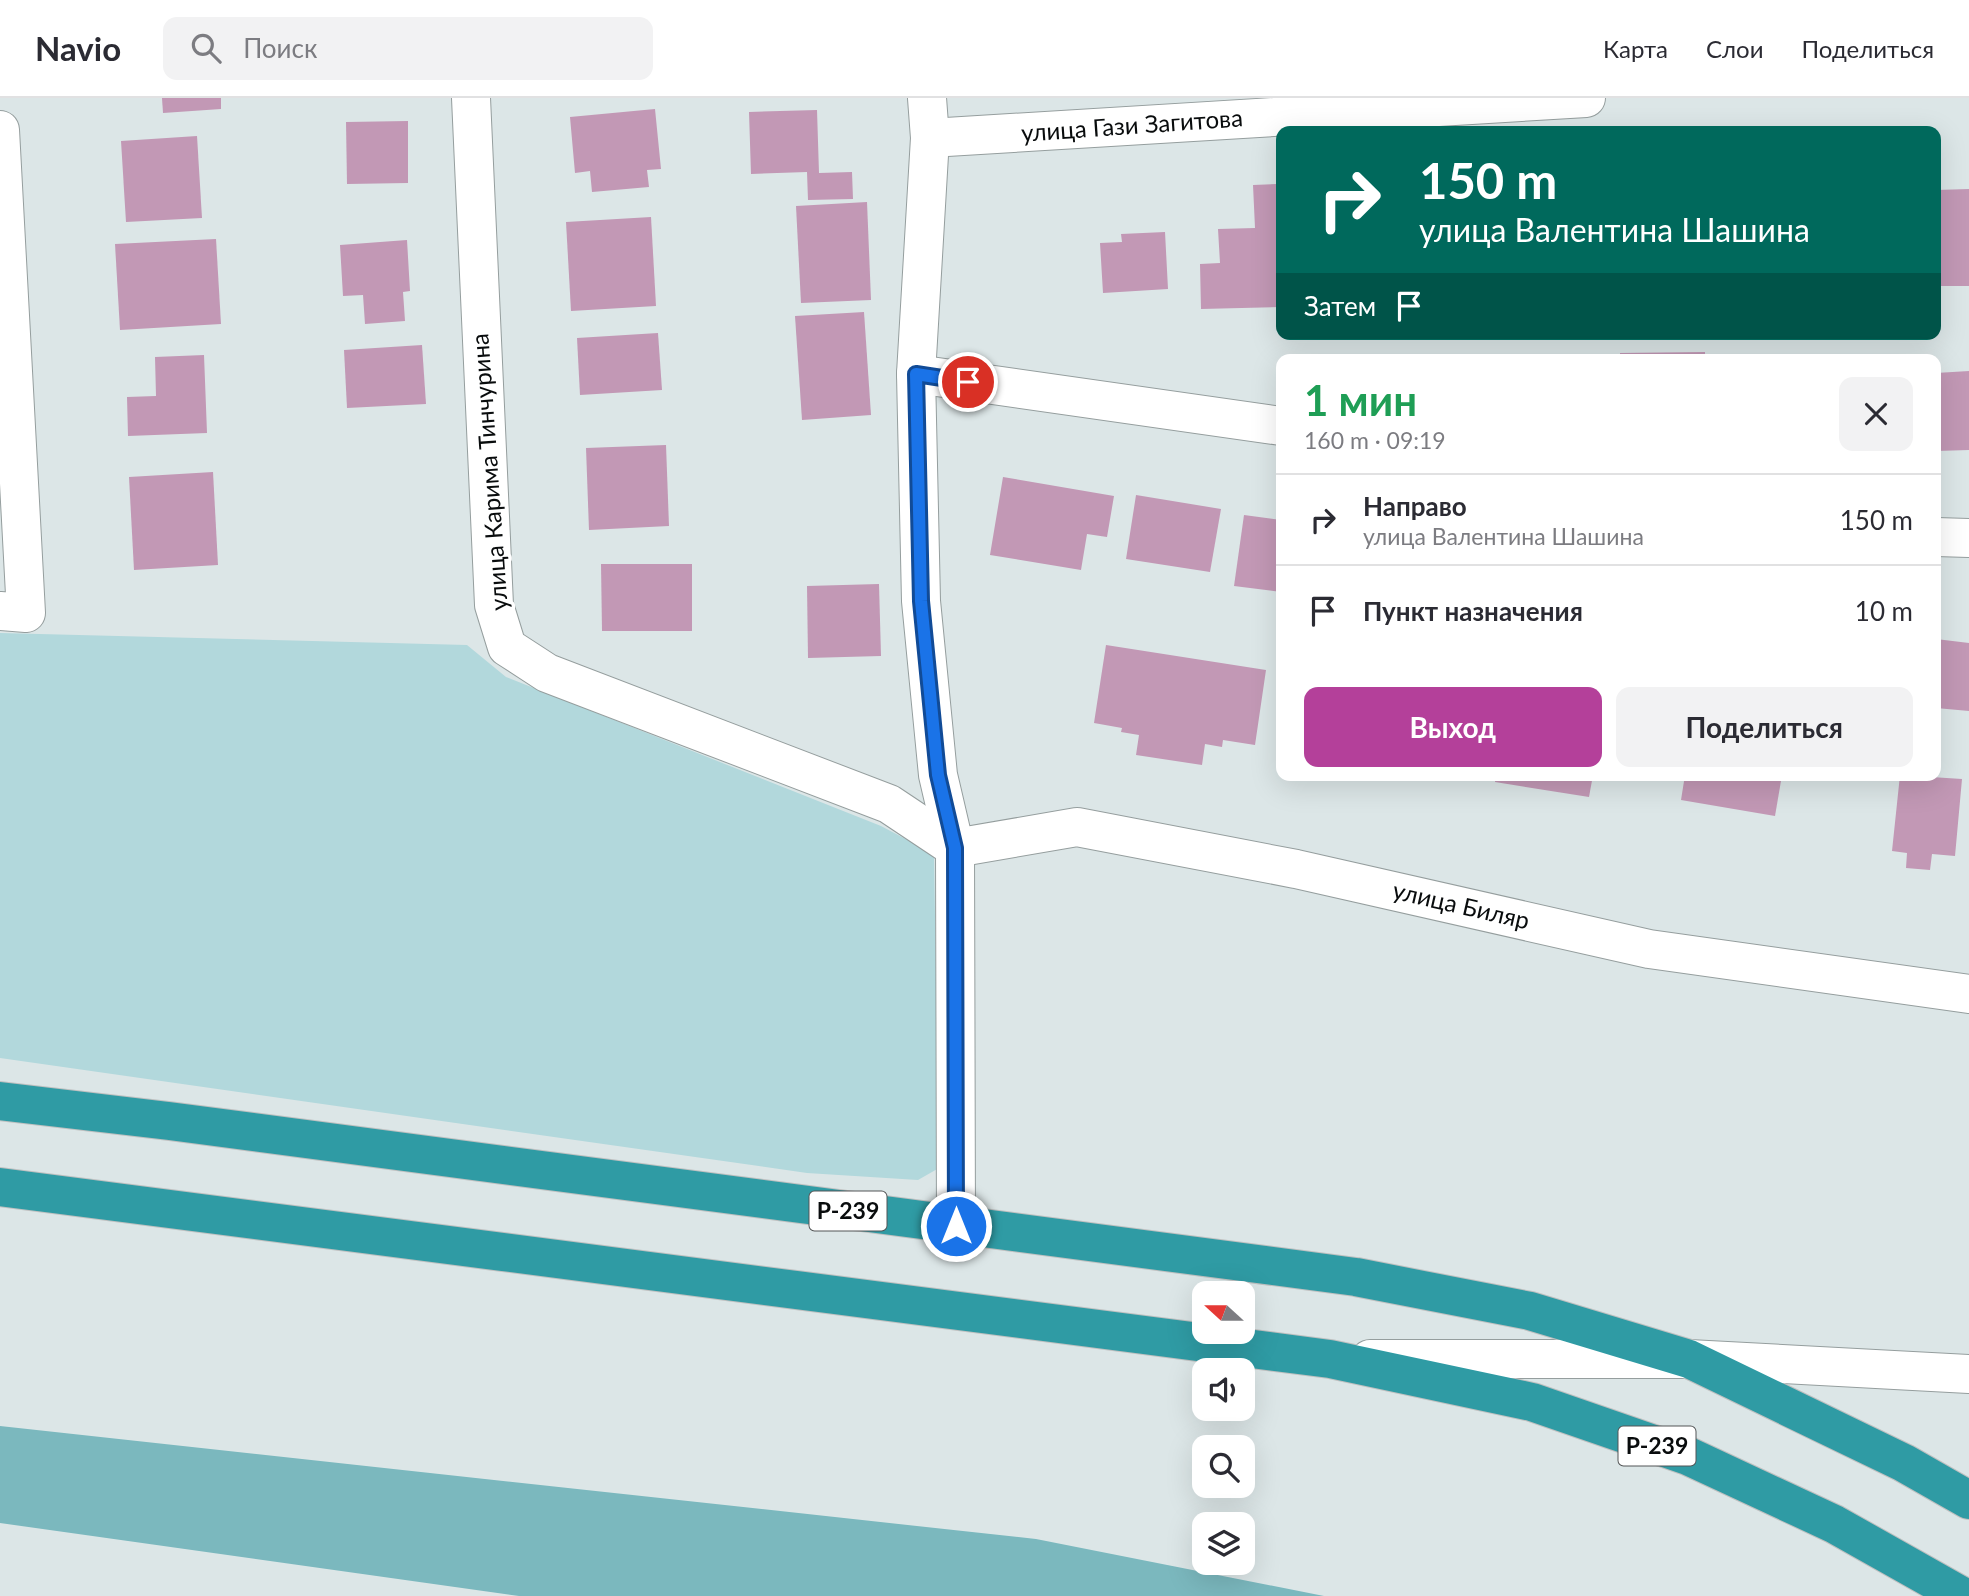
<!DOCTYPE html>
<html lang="ru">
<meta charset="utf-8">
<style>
body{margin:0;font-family:Lato,sans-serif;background:#f2f2f3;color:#2b2b33;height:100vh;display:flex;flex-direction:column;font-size:26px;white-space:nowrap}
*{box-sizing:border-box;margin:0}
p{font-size:23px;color:#7c7c81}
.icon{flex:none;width:38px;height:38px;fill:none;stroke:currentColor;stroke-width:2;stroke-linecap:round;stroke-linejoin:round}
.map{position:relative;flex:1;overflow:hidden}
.drawer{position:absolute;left:1276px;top:256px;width:665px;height:427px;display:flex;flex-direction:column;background:#fff;border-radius:14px;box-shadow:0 7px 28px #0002}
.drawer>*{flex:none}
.hud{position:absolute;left:1276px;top:28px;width:665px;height:214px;border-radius:14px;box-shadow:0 7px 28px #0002;background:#00695c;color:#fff;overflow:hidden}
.needle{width:46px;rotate:291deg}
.buttons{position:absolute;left:1192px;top:1183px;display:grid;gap:14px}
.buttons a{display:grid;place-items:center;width:63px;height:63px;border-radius:14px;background:#fff;box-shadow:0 7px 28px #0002;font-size:35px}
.pin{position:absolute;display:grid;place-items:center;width:60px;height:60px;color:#fff;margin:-30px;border:4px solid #fff;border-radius:50%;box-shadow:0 2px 7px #0007}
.me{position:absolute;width:77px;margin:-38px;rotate:0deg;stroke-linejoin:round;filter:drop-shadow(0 0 5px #0008)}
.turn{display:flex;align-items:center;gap:24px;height:147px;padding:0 28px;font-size:32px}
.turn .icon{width:91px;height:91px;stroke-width:2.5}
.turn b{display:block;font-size:49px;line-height:60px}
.then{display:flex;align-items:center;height:66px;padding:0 28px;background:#0003;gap:14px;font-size:26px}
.round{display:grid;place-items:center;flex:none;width:74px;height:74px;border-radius:14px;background:#f2f2f3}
.head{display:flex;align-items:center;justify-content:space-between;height:119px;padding:0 28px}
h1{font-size:42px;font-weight:700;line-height:52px;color:#1e9e55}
.cta{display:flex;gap:14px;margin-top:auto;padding:14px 28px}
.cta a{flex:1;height:80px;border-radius:14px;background:#b4409a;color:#fff;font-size:28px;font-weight:700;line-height:80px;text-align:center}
.cta a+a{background:#f2f2f3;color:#2b2b33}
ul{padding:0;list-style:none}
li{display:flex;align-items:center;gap:21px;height:91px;padding:0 28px;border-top:2px solid #e1e1e2}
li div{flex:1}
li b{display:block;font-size:26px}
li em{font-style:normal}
header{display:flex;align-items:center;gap:42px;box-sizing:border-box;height:98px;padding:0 35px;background:#fff;border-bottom:2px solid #e1e1e2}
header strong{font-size:33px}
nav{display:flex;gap:38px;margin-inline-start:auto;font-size:24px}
.search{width:490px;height:63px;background:#f2f2f3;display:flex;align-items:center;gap:18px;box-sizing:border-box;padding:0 24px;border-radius:14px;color:#7c7c81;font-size:26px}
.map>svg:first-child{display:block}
</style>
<header>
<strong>Navio</strong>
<div class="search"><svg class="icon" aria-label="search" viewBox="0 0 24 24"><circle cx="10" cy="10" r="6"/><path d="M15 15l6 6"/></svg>Поиск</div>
<nav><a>Карта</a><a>Слои</a><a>Поделиться</a></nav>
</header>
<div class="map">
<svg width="1969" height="1498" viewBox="0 0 1969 1498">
<rect width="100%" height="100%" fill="#dce6e7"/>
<!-- green -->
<path fill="#b2d8dc" d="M 0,535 L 467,547 L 506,579 L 881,728 L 934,756 L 939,1070 L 918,1082 L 807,1075 L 0,960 Z"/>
<!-- forest -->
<path fill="#7bb8be" d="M 0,1328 L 1036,1441 L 1324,1498 L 519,1498 L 0,1425 Z"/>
<!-- building -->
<g fill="#c298b5">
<path d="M 162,0 L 221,0 L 221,11 L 163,15 Z"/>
<path d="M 655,11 L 661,71 L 647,72 L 649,89 L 592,94 L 590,73 L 575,75 L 570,19 Z"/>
<path d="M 817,12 L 819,75 L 852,74 L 853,101 L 808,102 L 807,74 L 751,76 L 749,14 Z"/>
<path d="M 408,23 L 408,85 L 347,86 L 346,24 Z"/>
<path d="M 197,38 L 202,120 L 126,124 L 121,43 Z"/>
<path d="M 1277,86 L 1281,209 L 1201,211 L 1200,166 L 1220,165 L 1218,131 L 1255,130 L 1253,87 Z"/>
<path d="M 1969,91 L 1969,188 L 1936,188 L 1936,92 Z"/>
<path d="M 867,104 L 871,202 L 801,205 L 796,108 Z"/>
<path d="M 651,119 L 656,208 L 571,213 L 566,124 Z"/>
<path d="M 1165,134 L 1168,191 L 1103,195 L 1100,145 L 1122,144 L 1121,136 Z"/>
<path d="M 216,141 L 221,226 L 120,232 L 115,146 Z"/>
<path d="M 407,142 L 410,193 L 403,194 L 405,223 L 365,226 L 363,197 L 343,198 L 340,147 Z"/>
<path d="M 864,214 L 871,317 L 802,322 L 795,218 Z"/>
<path d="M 658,235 L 662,292 L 580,297 L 577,240 Z"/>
<path d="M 422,247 L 426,306 L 347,310 L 344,252 Z"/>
<path d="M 1705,254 L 1705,261 L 1620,261 L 1620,255 Z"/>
<path d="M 204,257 L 207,335 L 128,338 L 127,299 L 156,298 L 155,259 Z"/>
<path d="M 1969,273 L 1969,352 L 1936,353 L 1936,275 Z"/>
<path d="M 666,347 L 669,428 L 589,432 L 586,350 Z"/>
<path d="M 213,374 L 218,467 L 134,472 L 129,379 Z"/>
<path d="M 1003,379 L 1114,398 L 1107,439 L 1087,436 L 1081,472 L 990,457 Z"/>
<path d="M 1136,397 L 1221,411 L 1210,474 L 1126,461 Z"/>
<path d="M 1244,417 L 1281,422 L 1281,494 L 1234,488 Z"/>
<path d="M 601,466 L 692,466 L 692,533 L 602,533 Z"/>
<path d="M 879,486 L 881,558 L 808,560 L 807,488 Z"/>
<path d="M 1936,541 L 1969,545 L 1969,613 L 1936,610 Z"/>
<path d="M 1106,547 L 1266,572 L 1255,647 L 1223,642 L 1222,649 L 1205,646 L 1202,667 L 1136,657 L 1139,637 L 1121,634 L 1122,630 L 1094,625 Z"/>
<path d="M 1496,677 L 1593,677 L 1589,699 L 1495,684 Z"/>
<path d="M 1685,677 L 1782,677 L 1775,718 L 1681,702 Z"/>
<path d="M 1900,677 L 1962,681 L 1955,758 L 1932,756 L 1930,772 L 1906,770 L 1907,755 L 1892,753 Z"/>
</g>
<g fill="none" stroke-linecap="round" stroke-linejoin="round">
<defs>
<g id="street">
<path d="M 471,0 L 494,507 L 507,549 L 547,575 L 889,706 L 955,750 L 1077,729 L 1296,771 L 1649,851 L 1969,896"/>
<path d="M 927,0 L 930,40 L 916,276 L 921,503 L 938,677 L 955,750 L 956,1128"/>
<path d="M 0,32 L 26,515 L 0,513"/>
<path d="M 930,40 L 1586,0"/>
<path d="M 916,276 L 1281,328"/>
<path d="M 1936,439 L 1969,440"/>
</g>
<path id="secondary" d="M 1370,1261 L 1689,1261 L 1969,1276"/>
<g id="highway">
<path d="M 0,1003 L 169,1023 L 1356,1179 L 1530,1213 L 1689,1261 L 1904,1365 L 1969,1402"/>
<path d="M 0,1089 L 1330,1261 L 1532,1304 L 1688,1358 L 1834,1426 L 1962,1498"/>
</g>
</defs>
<!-- street casing -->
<use href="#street" stroke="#959e9e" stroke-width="40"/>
<!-- secondary casing -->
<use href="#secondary" stroke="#959e9e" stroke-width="40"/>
<!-- highway casing -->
<use href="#highway" stroke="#bfc0c0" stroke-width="40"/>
<!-- street -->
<use href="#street" stroke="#fff" stroke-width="38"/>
<!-- secondary -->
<use href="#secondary" stroke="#fff" stroke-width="38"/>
<!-- highway -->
<use href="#highway" stroke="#2f9ba4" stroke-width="38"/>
</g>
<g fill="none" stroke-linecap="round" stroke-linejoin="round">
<defs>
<path id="route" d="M 956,1128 L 955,750 L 938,677 L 921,503 L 916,276 L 968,284"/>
</defs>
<!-- route casing -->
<use href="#route" stroke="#114b97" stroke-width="18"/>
<!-- route -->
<use href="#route" stroke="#1a73e8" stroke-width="12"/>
</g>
<g text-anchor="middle" stroke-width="7" stroke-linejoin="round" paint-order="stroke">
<!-- shield labels -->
<g fill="#fff" stroke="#535556" stroke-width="2">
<rect x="809.5" y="1093.5" width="77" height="39" rx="5"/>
<rect x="1618.5" y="1328.5" width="77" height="39" rx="5"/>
</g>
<g font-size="23" font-weight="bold" fill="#090c0d">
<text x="848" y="1121">Р-239</text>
<text x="1657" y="1356">Р-239</text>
</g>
<!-- street labels -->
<g font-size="24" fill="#090c0d" stroke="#fff">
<text transform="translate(1132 28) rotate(-4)" y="8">улица Гази Загитова</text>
<text transform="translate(490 374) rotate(-94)" y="8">улица Карима Тинчурина</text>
<text transform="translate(1461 808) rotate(13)" y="8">улица Биляр</text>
</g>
</g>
</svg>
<div class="buttons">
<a><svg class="needle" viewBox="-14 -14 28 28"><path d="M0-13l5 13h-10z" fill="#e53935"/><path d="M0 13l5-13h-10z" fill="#7c7c81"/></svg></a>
<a><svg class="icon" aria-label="sound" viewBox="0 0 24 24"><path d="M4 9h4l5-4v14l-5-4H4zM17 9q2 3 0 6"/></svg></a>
<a><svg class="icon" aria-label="search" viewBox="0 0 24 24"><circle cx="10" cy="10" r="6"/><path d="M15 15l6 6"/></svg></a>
<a><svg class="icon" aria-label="layers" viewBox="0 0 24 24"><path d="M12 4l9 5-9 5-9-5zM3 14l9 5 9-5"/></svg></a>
</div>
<div class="pin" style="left:968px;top:284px;background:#d93025"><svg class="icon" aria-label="arrive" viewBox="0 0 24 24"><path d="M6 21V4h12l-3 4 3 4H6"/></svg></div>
<svg class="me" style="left:956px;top:1128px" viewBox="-20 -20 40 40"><circle r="17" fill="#1a73e8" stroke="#fff" stroke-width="3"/><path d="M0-11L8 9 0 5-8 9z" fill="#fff"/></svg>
<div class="hud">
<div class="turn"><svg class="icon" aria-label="right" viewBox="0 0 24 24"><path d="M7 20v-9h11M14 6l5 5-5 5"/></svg><div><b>150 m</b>улица Валентина Шашина</div></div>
<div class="then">Затем<svg class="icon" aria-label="arrive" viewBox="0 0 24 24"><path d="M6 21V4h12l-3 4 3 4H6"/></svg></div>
</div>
<section class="drawer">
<div class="head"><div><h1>1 мин</h1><p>160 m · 09:19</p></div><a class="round"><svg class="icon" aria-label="close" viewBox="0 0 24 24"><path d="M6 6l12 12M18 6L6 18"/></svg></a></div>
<ul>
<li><svg class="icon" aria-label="right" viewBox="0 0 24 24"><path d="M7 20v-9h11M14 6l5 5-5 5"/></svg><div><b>Направо</b><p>улица Валентина Шашина</p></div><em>150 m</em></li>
<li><svg class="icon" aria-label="arrive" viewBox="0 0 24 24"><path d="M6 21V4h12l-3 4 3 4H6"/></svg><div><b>Пункт назначения</b></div><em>10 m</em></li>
</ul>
<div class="cta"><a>Выход</a><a>Поделиться</a></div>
</section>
</div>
